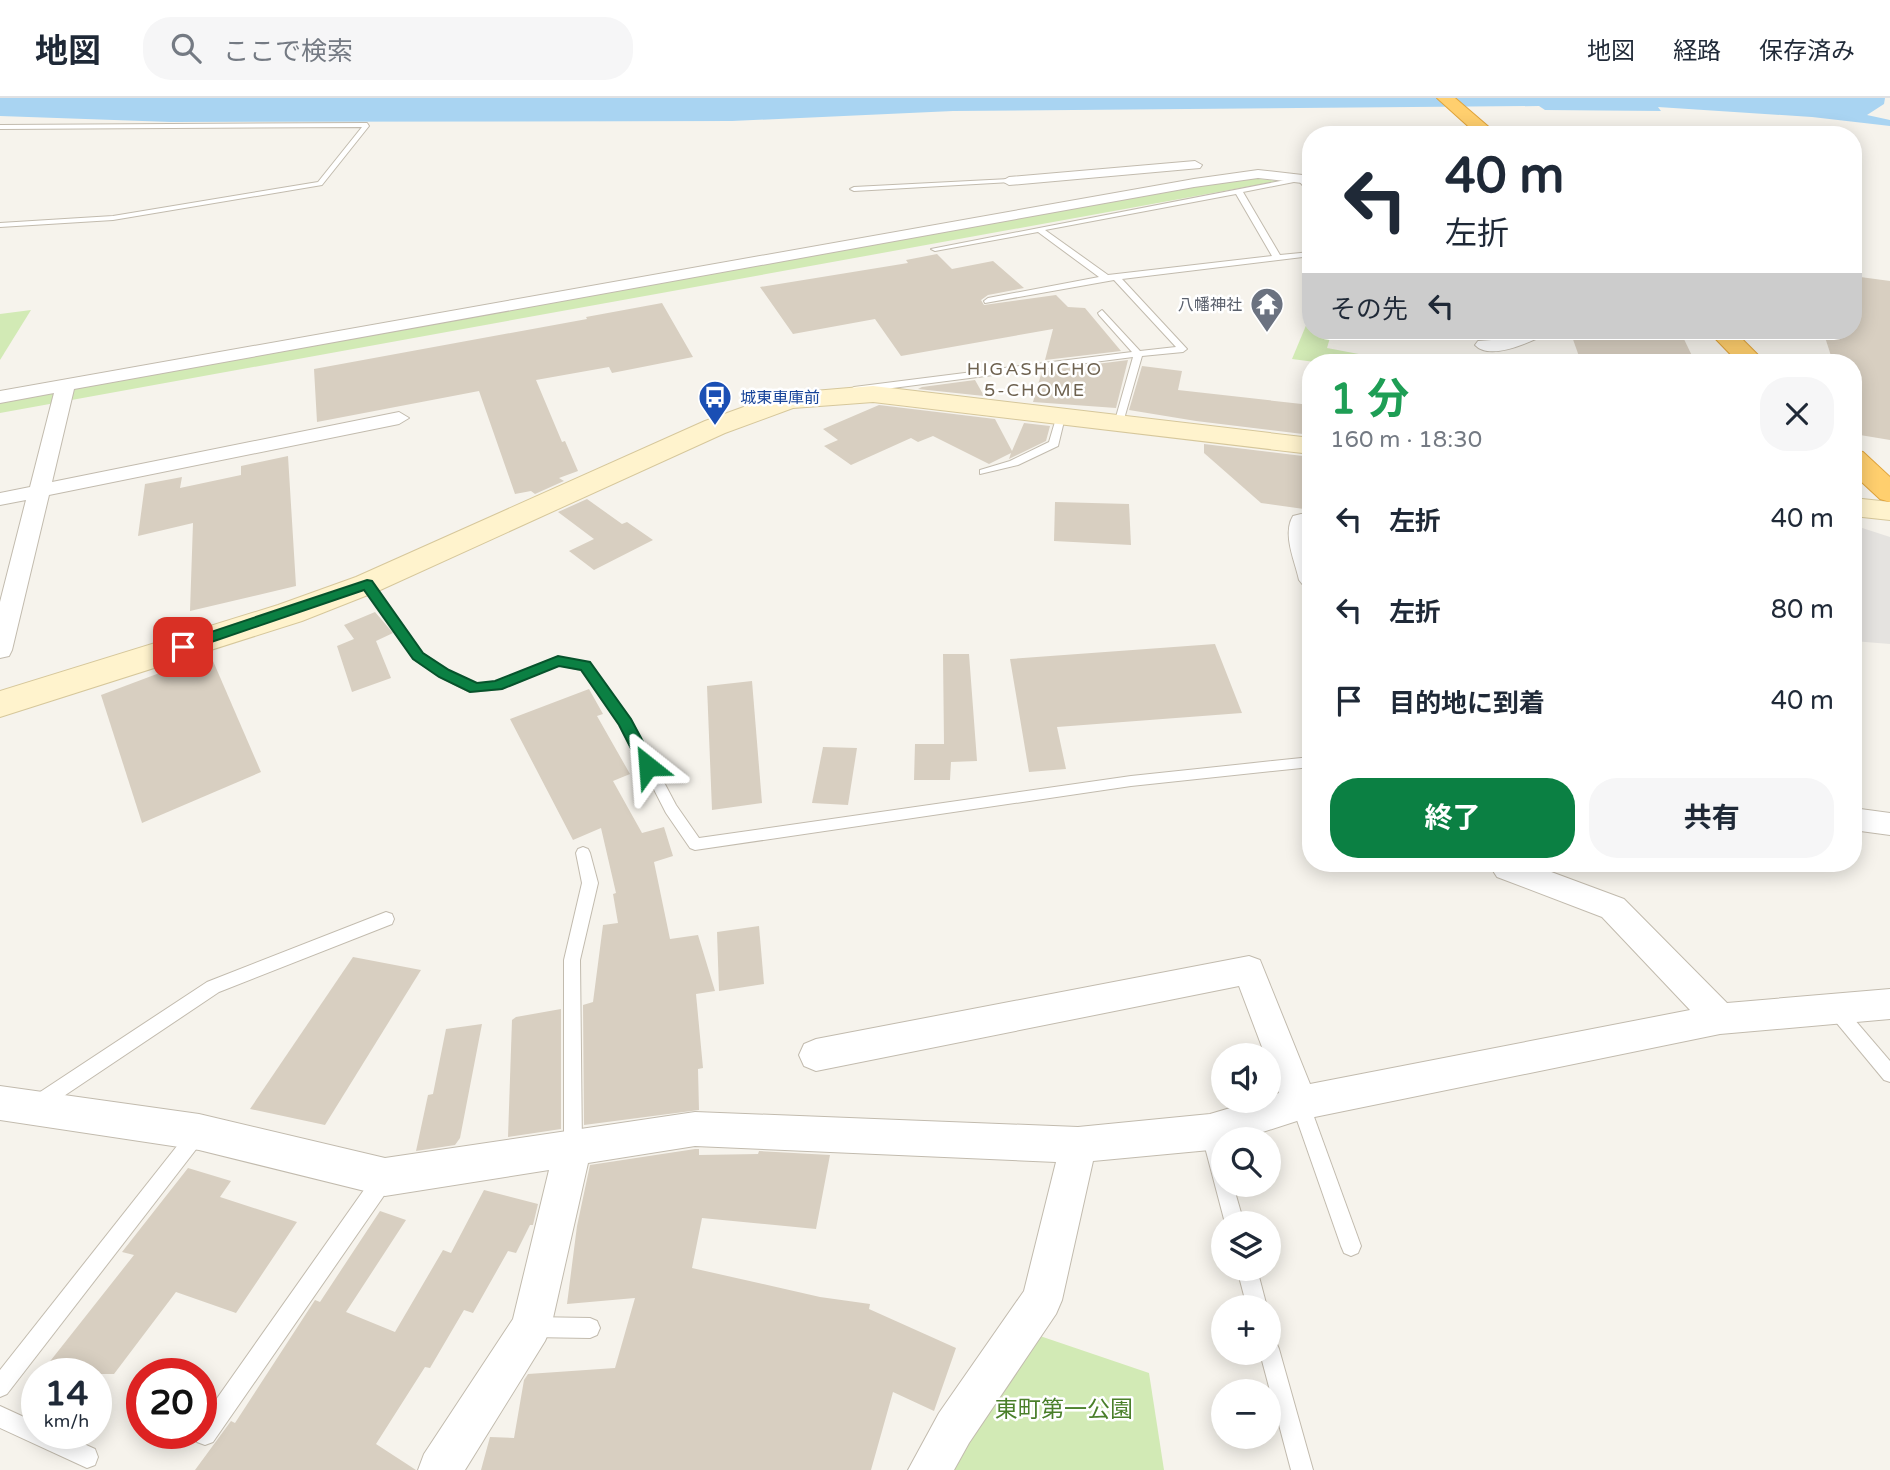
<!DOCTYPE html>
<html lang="ja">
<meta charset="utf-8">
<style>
body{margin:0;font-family:"Varela Round","Noto Sans JP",sans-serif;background:#f6f6f7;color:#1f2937;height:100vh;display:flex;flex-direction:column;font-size:26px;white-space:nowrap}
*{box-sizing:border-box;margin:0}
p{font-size:23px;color:#747a83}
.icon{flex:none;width:38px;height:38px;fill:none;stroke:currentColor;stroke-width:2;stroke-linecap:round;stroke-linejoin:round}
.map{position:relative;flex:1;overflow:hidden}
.panel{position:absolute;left:1302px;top:256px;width:560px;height:518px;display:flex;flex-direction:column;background:#fff;border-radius:28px;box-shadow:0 4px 18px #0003}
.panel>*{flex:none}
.top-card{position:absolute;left:1302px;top:28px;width:560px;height:214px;border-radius:28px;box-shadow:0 4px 18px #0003;background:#fff;color:#1f2937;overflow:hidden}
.buttons{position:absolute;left:1211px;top:945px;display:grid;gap:14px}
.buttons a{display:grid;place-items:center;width:70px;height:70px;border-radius:50%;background:#fff;box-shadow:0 4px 18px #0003;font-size:35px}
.speed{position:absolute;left:21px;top:1260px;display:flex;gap:14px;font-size:35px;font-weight:700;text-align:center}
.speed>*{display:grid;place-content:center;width:91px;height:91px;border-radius:50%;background:#fff;box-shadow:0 4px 18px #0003;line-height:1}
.speed small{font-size:18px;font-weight:400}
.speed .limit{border:10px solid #d22;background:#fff;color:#111}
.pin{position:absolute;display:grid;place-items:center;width:60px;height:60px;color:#fff;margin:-30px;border-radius:14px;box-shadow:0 4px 10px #0006}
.me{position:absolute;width:77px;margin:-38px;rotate:332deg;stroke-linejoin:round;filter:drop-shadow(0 0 5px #0008)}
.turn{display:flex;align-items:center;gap:24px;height:147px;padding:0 28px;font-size:32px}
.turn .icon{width:91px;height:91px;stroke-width:2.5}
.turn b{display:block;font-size:49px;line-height:60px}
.then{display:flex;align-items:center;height:66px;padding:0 28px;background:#0003;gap:14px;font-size:26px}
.round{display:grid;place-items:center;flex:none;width:74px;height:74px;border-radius:28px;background:#f6f6f7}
.head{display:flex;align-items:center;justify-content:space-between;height:119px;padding:0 28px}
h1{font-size:42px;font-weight:700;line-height:52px;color:#1e9e55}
.action{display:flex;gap:14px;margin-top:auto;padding:14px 28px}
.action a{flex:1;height:80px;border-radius:28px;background:#0b8043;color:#fff;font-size:28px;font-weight:700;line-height:80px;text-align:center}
.action a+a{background:#f6f6f7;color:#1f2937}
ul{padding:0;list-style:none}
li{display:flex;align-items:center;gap:21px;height:91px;padding:0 28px}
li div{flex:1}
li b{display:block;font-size:26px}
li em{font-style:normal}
header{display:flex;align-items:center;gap:42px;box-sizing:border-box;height:98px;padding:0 35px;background:#fff;border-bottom:2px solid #e0e1e3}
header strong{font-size:33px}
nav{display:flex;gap:38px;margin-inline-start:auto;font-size:24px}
.search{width:490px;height:63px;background:#f6f6f7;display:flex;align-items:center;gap:18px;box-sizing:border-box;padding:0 24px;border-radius:28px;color:#747a83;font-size:26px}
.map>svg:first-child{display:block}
</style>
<header>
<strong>地図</strong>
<div class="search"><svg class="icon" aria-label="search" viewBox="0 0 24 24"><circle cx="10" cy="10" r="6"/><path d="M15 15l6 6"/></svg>ここで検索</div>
<nav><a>地図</a><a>経路</a><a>保存済み</a></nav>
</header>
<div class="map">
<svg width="1890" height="1372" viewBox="0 0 1890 1372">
<rect width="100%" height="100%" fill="#f6f3ec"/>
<!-- green -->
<g fill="#d2eab5">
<path d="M 1247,80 L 1279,83 L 0,315 L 0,301 Z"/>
<path d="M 31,212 L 0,262 L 0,216 Z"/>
<path d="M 1307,225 L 1311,225 L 1311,233 L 1332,233 L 1327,250 L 1401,264 L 1315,264 L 1292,261 Z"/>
<path d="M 1040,1238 L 1149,1275 L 1164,1372 L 949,1372 Z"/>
</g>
<!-- parking -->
<path fill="#e5e3e0" d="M 1853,427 L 1890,439 L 1890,546 L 1853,543 Z"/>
<!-- water -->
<path fill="#a9d4f2" d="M 0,0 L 1885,0 L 1884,6 L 1867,17 L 1890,22 L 1890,28 L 1812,19 L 1658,9 L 1661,13 L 1545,12 L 1539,8 L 953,13 L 732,23 L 171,24 L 0,18 Z"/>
<!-- building -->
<g fill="#d8cfc1">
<path d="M 937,156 L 952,171 L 993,163 L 1024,190 L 988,197 L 981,202 L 984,207 L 1056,197 L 1068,209 L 1085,210 L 1121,253 L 1045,262 L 1053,231 L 901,258 L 875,221 L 793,236 L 760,189 L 908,165 L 906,162 Z"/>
<path d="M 1853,178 L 1890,183 L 1890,342 L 1860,337 L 1853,316 L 1853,264 L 1833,264 L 1823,233 L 1853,233 Z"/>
<path d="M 662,205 L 693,259 L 612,275 L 609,269 L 536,282 L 562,344 L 565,343 L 578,373 L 559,380 L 564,383 L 535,396 L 531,393 L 515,396 L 479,293 L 317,324 L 314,271 L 587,221 L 586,219 Z"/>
<path d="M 1570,233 L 1639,233 L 1682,237 L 1695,264 L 1581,264 Z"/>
<path d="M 1128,262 L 1116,310 L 1033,304 L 1042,273 Z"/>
<path d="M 1142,268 L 1182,273 L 1178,292 L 1311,307 L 1311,337 L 1196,323 L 1129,312 Z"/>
<path d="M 975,282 L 984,298 L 918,291 L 922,289 Z"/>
<path d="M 879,307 L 995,321 L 1012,353 L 1024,325 L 1050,328 L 1046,343 L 1009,361 L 1011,355 L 989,366 L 933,338 L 918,344 L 911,340 L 851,367 L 824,348 L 838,342 L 823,331 Z"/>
<path d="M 1204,346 L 1311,359 L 1311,412 L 1261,405 L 1204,355 Z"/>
<path d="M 288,358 L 296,488 L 190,513 L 193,425 L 138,438 L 145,386 L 182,379 L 180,390 L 241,377 L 241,368 Z"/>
<path d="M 587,401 L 622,426 L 627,424 L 653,442 L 594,472 L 569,453 L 594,441 L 558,414 Z"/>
<path d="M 1055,404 L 1129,406 L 1131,447 L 1054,443 Z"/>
<path d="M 375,514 L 393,535 L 376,543 L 391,580 L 352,594 L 337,548 L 354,541 L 344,527 Z"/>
<path d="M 1215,546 L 1242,615 L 1057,629 L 1066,671 L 1029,674 L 1010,561 Z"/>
<path d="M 210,556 L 261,674 L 142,725 L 101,597 Z"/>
<path d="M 943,556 L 969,556 L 977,663 L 951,664 L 950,682 L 914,682 L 915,646 L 944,646 Z"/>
<path d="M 752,583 L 762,705 L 712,712 L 707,588 Z"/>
<path d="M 589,591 L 603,616 L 597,618 L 630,676 L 613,683 L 642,735 L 664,729 L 673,758 L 654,764 L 670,841 L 698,837 L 715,893 L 696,896 L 703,970 L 698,971 L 699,1012 L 584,1027 L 583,907 L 593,904 L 603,827 L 618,825 L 613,796 L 616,795 L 601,730 L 573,742 L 510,621 Z"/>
<path d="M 823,649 L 857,650 L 848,707 L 812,705 Z"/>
<path d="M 759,828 L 764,886 L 719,893 L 717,834 Z"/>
<path d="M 353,859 L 421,872 L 325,1027 L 250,1011 Z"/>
<path d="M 561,911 L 561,1031 L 508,1039 L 512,922 L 516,919 Z"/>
<path d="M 482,926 L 460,1040 L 455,1047 L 416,1053 L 428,997 L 433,996 L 446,931 Z"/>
<path d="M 695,1051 L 699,1051 L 699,1057 L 758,1056 L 759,1053 L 830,1057 L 816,1131 L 702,1120 L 692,1170 L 820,1199 L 870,1206 L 869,1211 L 956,1250 L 934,1313 L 893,1294 L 871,1372 L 481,1372 L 490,1339 L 514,1340 L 524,1282 L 528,1276 L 615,1270 L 635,1200 L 567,1206 L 577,1128 L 590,1067 Z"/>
<path d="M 188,1070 L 231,1083 L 220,1099 L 297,1124 L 236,1215 L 176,1194 L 114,1276 L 40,1276 L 134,1157 L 122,1154 Z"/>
<path d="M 484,1092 L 538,1106 L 533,1127 L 530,1127 L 516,1155 L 508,1153 L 473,1215 L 464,1212 L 430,1270 L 425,1269 L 376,1346 L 416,1372 L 195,1372 L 231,1323 L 235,1325 L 315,1202 L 320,1204 L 380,1113 L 406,1122 L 346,1214 L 395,1234 L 443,1152 L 451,1155 Z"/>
</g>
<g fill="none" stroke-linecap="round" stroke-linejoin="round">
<defs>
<g id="lane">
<path d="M 367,25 L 369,28 L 322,87 L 113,122 L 0,129 L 0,125 L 113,118 L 318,84 L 362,29 L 0,31 L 0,27 Z"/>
<path d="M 1301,79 L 1311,90 L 1311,97 L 1299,83 L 1243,94 L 1280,157 L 1311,154 L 1311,158 L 1122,181 L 1187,251 L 1183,254 L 1142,258 L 1122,328 L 1114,326 L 1133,259 L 854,295 L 849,292 L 854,289 L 1132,254 L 1099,217 L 1098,215 L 1102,212 L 1140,253 L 1176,249 L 1114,182 L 985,205 L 984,203 L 988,200 L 1099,179 L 1038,134 L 935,153 L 931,151 ZM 1236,96 L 1272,158 L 1108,177 L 1045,132 Z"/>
<path d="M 1009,81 L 1011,84 L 854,93 L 850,91 L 854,89 Z"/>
<path d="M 1057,317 L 1065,319 L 1058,348 L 1018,367 L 980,376 L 980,372 L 1010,363 L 1049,344 Z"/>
<path d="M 367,482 L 371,483 L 422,555 L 448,573 L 476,586 L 495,584 L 557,559 L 589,565 L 631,622 L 676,707 L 699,740 L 1131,678 L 1311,659 L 1311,669 L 1131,688 L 695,752 L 690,750 L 666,715 L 621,627 L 581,572 L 558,567 L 502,591 L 470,594 L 440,579 L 414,561 L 361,486 Z"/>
<path d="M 583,749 L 588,751 L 590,755 L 598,785 L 580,862 L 582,1050 L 579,1056 L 573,1059 L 567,1056 L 564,1050 L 564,862 L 582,785 L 576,755 L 578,751 Z"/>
<path d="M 386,814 L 392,816 L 394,821 L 392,826 L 219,894 L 43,1012 L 37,1014 L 31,1012 L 28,1006 L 31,1000 L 207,884 Z"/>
<path d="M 1836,905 L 1842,907 L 1890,963 L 1890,984 L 1884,982 L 1830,917 L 1828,912 L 1830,907 Z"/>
<path d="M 1300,997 L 1306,999 L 1309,1005 L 1361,1148 L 1358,1155 L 1351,1158 L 1344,1155 L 1341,1148 L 1291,1005 L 1294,999 Z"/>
<path d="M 1210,1025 L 1216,1028 L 1223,1050 L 1223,1087 L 1233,1087 L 1244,1125 L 1225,1125 L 1201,1034 L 1204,1028 Z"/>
<path d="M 198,1026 L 204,1029 L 207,1035 L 204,1041 L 7,1296 L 0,1299 L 0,1272 L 192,1029 Z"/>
<path d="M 385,1070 L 392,1072 L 394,1079 L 392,1086 L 213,1344 L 205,1347 L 197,1344 L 194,1336 L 201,1335 L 201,1323 L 378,1072 Z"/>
<path d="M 1237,1171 L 1257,1171 L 1267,1209 L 1247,1209 Z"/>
<path d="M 531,1219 L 590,1220 L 597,1223 L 600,1230 L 597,1237 L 590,1240 L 531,1239 L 524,1236 L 521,1229 L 524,1222 Z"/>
<path d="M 1269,1241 L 1276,1244 L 1279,1251 L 1313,1372 L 1291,1372 L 1260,1255 L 1269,1255 Z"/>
<path d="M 0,1308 L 37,1325 L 37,1335 L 60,1335 L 95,1351 L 98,1359 L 95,1367 L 87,1370 L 0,1330 Z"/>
</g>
<g id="street">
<path d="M 1195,63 L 1202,67 L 1200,70 L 1009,87 L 1002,83 L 1009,79 Z"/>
<path d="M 1258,72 L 1311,78 L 1311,86 L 1258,80 L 1194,89 L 74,291 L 52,384 L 399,314 L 409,320 L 399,326 L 49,397 L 12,552 L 9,558 L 0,560 L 0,504 L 26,402 L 0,407 L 0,395 L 30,389 L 54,295 L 0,305 L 0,293 L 1194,81 Z"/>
<path d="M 1524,233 L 1548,233 L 1545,237 C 1529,244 1490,263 1475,247 L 1478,243 L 1505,241 Z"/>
<path d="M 1301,416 L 1311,416 L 1311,489 L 1303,487 L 1299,482 C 1295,463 1282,436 1293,418 Z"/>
<path d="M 1853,710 L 1890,715 L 1890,737 L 1853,732 Z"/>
<path d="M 1488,765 L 1527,765 L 1624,801 L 1727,905 L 1890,891 L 1890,921 L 1720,936 L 1300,1022 L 1241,1041 L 1223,1041 L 1223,1047 L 1210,1052 L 1093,1063 L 1062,1202 L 1056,1216 L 969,1345 L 954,1372 L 908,1372 L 939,1315 L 1024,1193 L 1056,1064 L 695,1048 L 588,1065 L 551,1229 L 545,1243 L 465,1372 L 418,1372 L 424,1356 L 513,1221 L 549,1072 L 385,1098 L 199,1052 L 0,1022 L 0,988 L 199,1016 L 385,1060 L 695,1014 L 1078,1029 L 1210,1016 L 1254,1003 L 1269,1003 L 1269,998 L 1279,995 L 1269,969 L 1269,957 L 1265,957 L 1239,888 L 816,973 L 804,968 L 799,957 L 804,946 L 816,941 L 1249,858 L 1260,862 L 1310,986 L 1690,912 L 1602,819 L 1497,779 Z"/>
</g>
<g id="secondary">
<path d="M 873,288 L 1311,340 L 1311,356 L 873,304 L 793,310 L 725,335 L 378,493 L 302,523 L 0,619 L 0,593 L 278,507 L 356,479 L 705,323 L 752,306 L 790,295 Z"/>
<path d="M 1853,400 L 1890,404 L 1890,422 L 1853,418 Z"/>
</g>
<g id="highway">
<path d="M 1437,0 L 1455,0 L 1498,37 L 1478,37 Z"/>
<path d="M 1708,233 L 1734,233 L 1765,264 L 1738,264 Z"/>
<path d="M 1853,352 L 1863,354 L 1890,379 L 1890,404 L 1880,401 L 1853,376 Z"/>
</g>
</defs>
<!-- lane casing -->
<use href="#lane" stroke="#c2bbae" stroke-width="2"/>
<!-- street casing -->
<use href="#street" stroke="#c2bbae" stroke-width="2"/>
<!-- secondary casing -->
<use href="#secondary" stroke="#d6c79b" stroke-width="2"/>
<!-- highway casing -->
<use href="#highway" stroke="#e0a43c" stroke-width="2"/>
<!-- lane -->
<use href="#lane" fill="#fff" fill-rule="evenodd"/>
<!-- street -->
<use href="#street" fill="#fff" fill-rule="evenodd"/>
<!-- secondary -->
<use href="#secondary" fill="#fff3cd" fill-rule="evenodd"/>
<!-- highway -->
<use href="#highway" fill="#ffcf6e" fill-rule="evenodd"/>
</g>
<!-- route -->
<path fill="#0b8043" stroke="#07532c" stroke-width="2" d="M 367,482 L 372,483 L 423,555 L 449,572 L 477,585 L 495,583 L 558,558 L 590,564 L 631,621 L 656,668 L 654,672 L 642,672 L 619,627 L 581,572 L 559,568 L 502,591 L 470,594 L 439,579 L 413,561 L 364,492 L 188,552 L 178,552 L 176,549 L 178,545 Z"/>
<!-- icons -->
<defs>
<symbol id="temple-pin" viewBox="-11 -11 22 30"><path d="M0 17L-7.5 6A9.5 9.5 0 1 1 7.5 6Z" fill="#6b7280" stroke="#fff"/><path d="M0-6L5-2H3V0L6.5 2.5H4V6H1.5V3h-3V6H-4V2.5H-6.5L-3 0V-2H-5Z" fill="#fff"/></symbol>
<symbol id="bus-pin" viewBox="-11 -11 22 30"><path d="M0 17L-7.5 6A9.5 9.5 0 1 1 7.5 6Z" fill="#1a4fb4" stroke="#fff"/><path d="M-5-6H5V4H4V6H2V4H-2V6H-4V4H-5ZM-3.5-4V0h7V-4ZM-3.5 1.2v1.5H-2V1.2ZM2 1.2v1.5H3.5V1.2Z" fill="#fff"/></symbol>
</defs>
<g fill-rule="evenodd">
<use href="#temple-pin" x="1248" y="187" width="38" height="52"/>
<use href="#bus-pin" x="696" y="280" width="38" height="52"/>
</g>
<g text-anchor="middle" stroke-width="5" stroke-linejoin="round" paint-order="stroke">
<!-- far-worship labels -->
<g font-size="16" fill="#5b616d" stroke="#fff" text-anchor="end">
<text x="1242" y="212">八幡神社</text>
</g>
<!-- far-transit labels -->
<g font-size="16" fill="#164399" stroke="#fff" text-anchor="start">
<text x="740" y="305">城東車庫前</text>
</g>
<!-- far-neighbourhood labels -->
<g font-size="18" letter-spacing="2" fill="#6e6250" stroke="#fff">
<text x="1035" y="277">HIGASHICHO<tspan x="1035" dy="21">5-CHOME</tspan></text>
</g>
<!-- near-park labels -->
<g font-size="23" fill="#4a7f2a" stroke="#fff">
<text x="1064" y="1319">東町第一公園</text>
</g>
</g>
</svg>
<div class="buttons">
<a><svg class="icon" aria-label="sound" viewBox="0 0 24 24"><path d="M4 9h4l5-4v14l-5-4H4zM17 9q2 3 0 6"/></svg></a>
<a><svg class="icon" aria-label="search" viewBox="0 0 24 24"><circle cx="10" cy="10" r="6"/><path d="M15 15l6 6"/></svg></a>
<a><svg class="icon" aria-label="layers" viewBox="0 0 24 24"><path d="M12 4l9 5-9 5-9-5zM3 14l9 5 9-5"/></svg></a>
<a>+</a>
<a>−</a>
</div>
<div class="speed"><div>14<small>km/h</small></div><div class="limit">20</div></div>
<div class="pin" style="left:183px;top:549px;background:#d93025"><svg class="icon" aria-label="arrive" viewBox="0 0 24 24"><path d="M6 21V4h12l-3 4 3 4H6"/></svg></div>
<svg class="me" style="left:648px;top:668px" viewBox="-20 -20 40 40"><path d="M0-17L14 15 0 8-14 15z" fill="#0b8043" stroke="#fff" stroke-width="4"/></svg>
<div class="top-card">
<div class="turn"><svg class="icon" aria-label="left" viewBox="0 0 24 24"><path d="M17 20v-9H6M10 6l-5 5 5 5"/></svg><div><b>40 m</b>左折</div></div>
<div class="then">その先<svg class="icon" aria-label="left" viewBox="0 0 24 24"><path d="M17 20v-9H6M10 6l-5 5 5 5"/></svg></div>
</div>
<section class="panel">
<div class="head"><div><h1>1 分</h1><p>160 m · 18:30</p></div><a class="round"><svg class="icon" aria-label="close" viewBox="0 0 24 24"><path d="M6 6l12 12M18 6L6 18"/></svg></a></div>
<ul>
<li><svg class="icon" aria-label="left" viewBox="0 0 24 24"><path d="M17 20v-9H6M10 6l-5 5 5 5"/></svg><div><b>左折</b></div><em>40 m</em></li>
<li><svg class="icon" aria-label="left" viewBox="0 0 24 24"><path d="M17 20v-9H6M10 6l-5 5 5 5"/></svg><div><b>左折</b></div><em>80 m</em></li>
<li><svg class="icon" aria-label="arrive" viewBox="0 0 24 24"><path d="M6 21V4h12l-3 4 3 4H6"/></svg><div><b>目的地に到着</b></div><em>40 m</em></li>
</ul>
<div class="action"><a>終了</a><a>共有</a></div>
</section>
</div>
